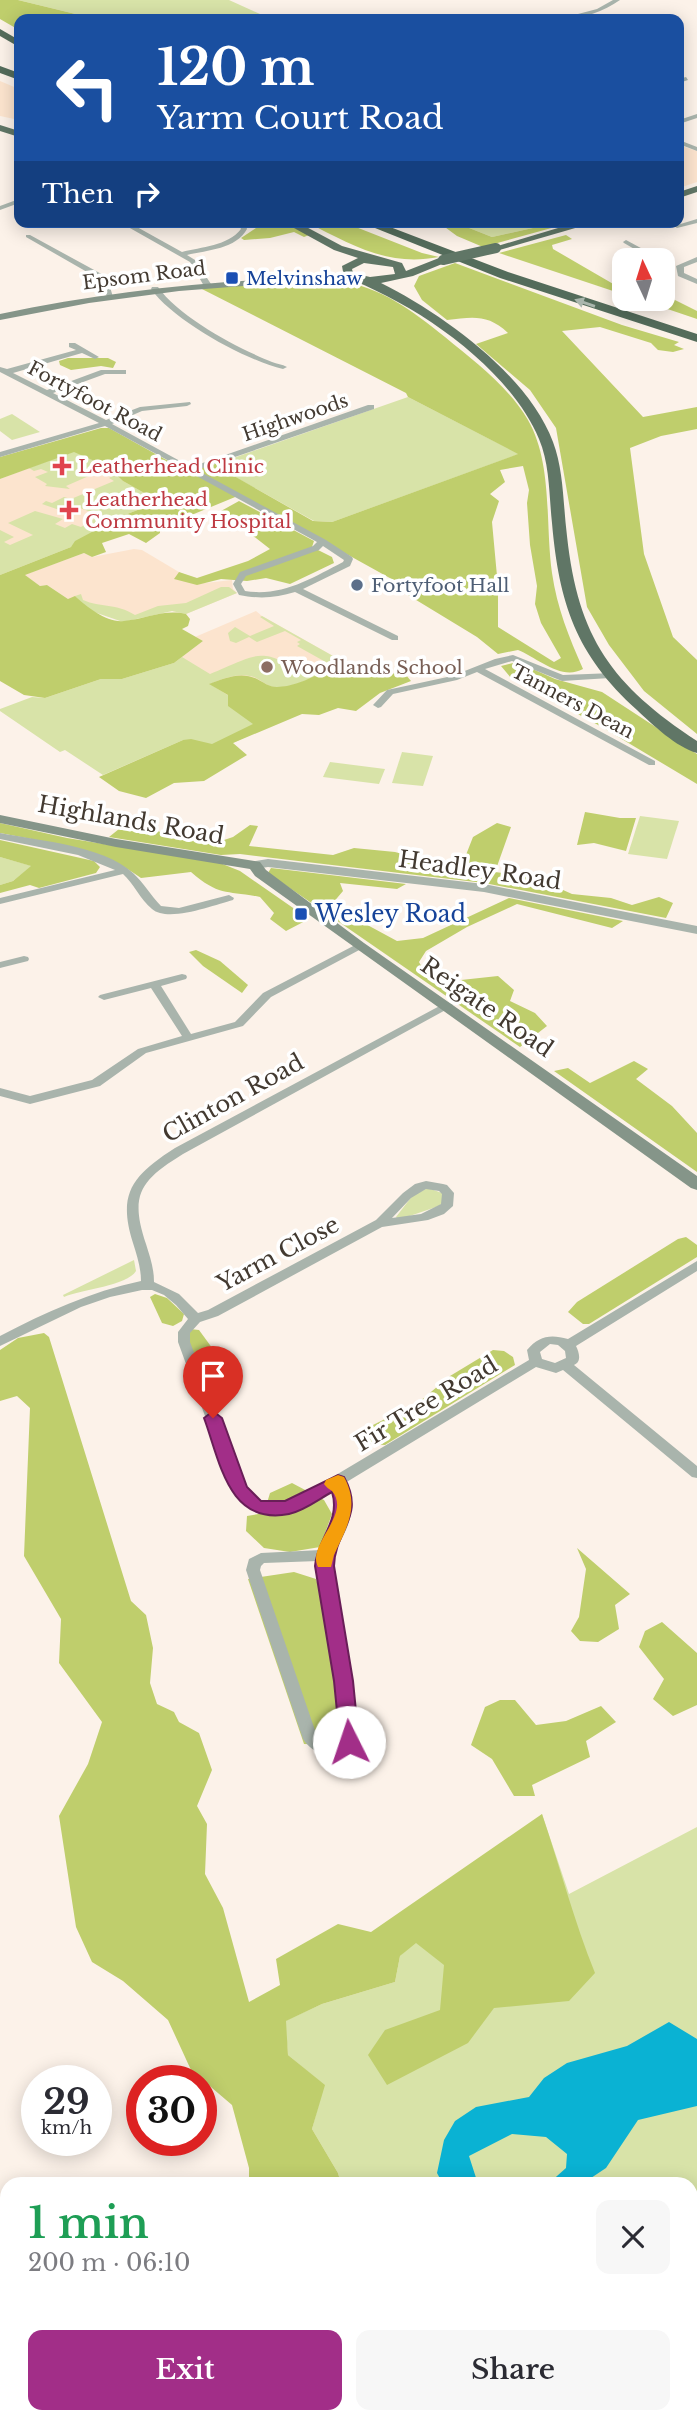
<!DOCTYPE html>
<meta charset="utf-8">
<style>
body{margin:0;font-family:"Libre Baskerville",serif;background:#f7f7f7;color:#2b2b33;height:100vh;display:flex;flex-direction:column;font-size:26px;white-space:nowrap}
*{box-sizing:border-box;margin:0}
p{font-size:23px;color:#7c7c81}
.icon{flex:none;width:38px;height:38px;fill:none;stroke:currentColor;stroke-width:2;stroke-linecap:round;stroke-linejoin:round}
.map{position:relative;flex:1;overflow:hidden}
.sheet{position:absolute;left:0px;top:2177px;width:698px;height:247px;display:flex;flex-direction:column;background:#fff;border-radius:21px 21px 0 0;box-shadow:0 4px 18px #0003}
.sheet>*{flex:none}
.banner{position:absolute;left:14px;top:14px;width:670px;height:214px;border-radius:14px;box-shadow:0 4px 18px #0003;background:#1a4fa0;color:#fff;overflow:hidden}
.needle{width:46px;rotate:356deg}
.controls{position:absolute;left:612px;top:248px;display:grid;gap:14px}
.controls a{display:grid;place-items:center;width:63px;height:63px;border-radius:14px;background:#fff;box-shadow:0 4px 18px #0003;font-size:35px}
.speed{position:absolute;left:21px;top:2065px;display:flex;gap:14px;font-size:35px;font-weight:700;text-align:center}
.speed>*{display:grid;place-content:center;width:91px;height:91px;border-radius:50%;background:#fff;box-shadow:0 4px 18px #0003;line-height:1}
.speed small{font-size:18px;font-weight:400}
.speed .limit{border:10px solid #d22;background:#fff;color:#111}
.pin{position:absolute;display:grid;place-items:center;width:60px;height:60px;color:#fff;margin:-72px -30px;border-radius:50% 50% 50% 0;rotate:-45deg;box-shadow:0 0 7px #0007}
.pin .icon{rotate:45deg}
.me{position:absolute;width:77px;margin:-38px;rotate:356deg;stroke-linejoin:round;filter:drop-shadow(0 0 5px #0008)}
.turn{display:flex;align-items:center;gap:24px;height:147px;padding:0 28px;font-size:32px}
.turn .icon{width:91px;height:91px;stroke-width:2.5}
.turn b{display:block;font-size:49px;line-height:60px}
.then{display:flex;align-items:center;height:66px;padding:0 28px;background:#0003;gap:14px;font-size:26px}
.round{display:grid;place-items:center;flex:none;width:74px;height:74px;border-radius:14px;background:#f7f7f7}
.overview{display:flex;align-items:center;justify-content:space-between;height:119px;padding:0 28px}
h1{font-size:42px;font-weight:600;line-height:52px;color:#1e9e55}
.primary-button{display:flex;gap:14px;margin-top:auto;padding:14px 28px}
.primary-button a{flex:1;height:80px;border-radius:14px;background:#a22e88;color:#fff;font-size:28px;font-weight:600;line-height:80px;text-align:center}
.primary-button a+a{background:#f7f7f7;color:#2b2b33}
.map>svg:first-child{display:block}
</style>
<div class="map">
<svg width="697" height="2423" viewBox="0 0 697 2423">
<rect width="100%" height="100%" fill="#fcf2e9"/>
<!-- built -->
<g fill="#fce4ce">
<path d="M 0,81 L 19,89 L 19,120 L 0,116 Z"/>
<path d="M 679,145 L 697,151 L 697,182 L 679,188 Z"/>
<path d="M 74,451 L 108,467 L 155,499 L 0,575 L 0,479 Z"/>
<path d="M 134,549 L 142,550 L 189,578 L 205,583 L 232,580 L 233,589 L 237,593 L 186,614 L 172,611 L 139,617 L 68,599 L 47,585 L 40,586 L 24,575 L 84,553 L 92,557 Z"/>
<path d="M 256,611 L 262,616 L 356,669 L 274,724 L 174,663 L 203,641 L 195,637 Z"/>
</g>
<!-- green -->
<g fill="#d8e3a8">
<path d="M 18,0 L 229,0 L 271,19 L 96,19 Z"/>
<path d="M 454,222 L 560,222 L 492,237 Z"/>
<path d="M 408,397 L 519,454 L 332,522 L 314,521 L 226,472 L 227,467 L 222,462 Z"/>
<path d="M 12,414 L 40,432 L 12,440 L 0,431 L 0,419 Z"/>
<path d="M 74,451 L 108,467 L 123,481 L 155,499 L 153,504 L 122,516 L 71,547 L 0,575 L 0,530 L 14,537 L 4,542 L 10,545 L 33,535 L 8,523 L 35,511 L 63,519 L 55,524 L 65,528 L 72,524 L 81,527 L 94,519 L 85,516 L 91,512 L 80,508 L 71,514 L 42,504 L 46,501 L 52,503 L 64,497 L 71,499 L 114,481 L 109,478 L 114,475 L 98,472 L 66,486 L 70,489 L 45,486 L 47,484 L 35,477 L 48,472 L 41,469 L 34,471 L 29,468 Z"/>
<path d="M 221,587 L 229,587 L 237,593 L 186,614 L 172,611 L 123,622 L 91,611 L 75,596 L 81,594 L 83,600 C 101,608 116,603 135,615 L 158,606 L 186,603 Z"/>
<path d="M 262,616 L 349,665 C 322,668 302,689 274,687 C 267,686 261,680 254,677 C 239,672 224,678 210,684 L 274,724 L 207,755 L 183,740 L 103,775 L 65,750 L 60,752 L 0,711 L 0,709 L 32,697 L 45,698 L 101,679 L 122,679 L 174,663 L 182,657 L 210,674 C 261,653 259,646 307,675 L 331,665 L 297,646 L 300,644 L 297,642 L 301,640 L 285,631 L 257,642 L 249,637 L 236,643 L 230,641 L 228,633 L 235,627 L 250,636 L 274,626 L 260,617 Z"/>
<path d="M 402,752 L 433,756 L 423,786 L 392,783 Z"/>
<path d="M 330,762 L 385,769 L 379,784 L 323,777 Z"/>
<path d="M 640,816 L 679,821 L 667,859 L 628,854 Z"/>
<path d="M 0,857 L 32,866 L 13,881 L 0,885 Z"/>
<path d="M 428,1188 L 442,1193 L 443,1202 L 439,1206 L 398,1220 L 396,1217 L 413,1195 Z"/>
<path d="M 134,1260 L 136,1271 C 127,1286 82,1289 64,1297 L 63,1295 Z"/>
<path d="M 542,1814 L 569,1894 L 697,1827 L 697,2423 L 405,2423 L 403,2417 L 691,2417 L 691,2184 L 341,2184 L 338,2173 L 312,2129 L 324,2085 L 288,2055 L 285,2021 L 322,2004 L 395,1982 L 400,1956 Z"/>
</g>
<!-- forest -->
<g fill="#bfce6c" fill-rule="evenodd">
<path d="M 0,0 L 18,0 L 96,19 L 19,19 L 19,30 L 0,19 Z"/>
<path d="M 248,222 L 282,222 L 309,235 L 304,237 L 294,232 L 270,238 L 244,240 L 241,238 L 256,228 Z"/>
<path d="M 306,222 L 343,222 L 422,253 L 439,257 C 386,267 351,244 306,222 Z"/>
<path d="M 438,222 L 454,222 L 492,237 L 560,222 L 566,224 L 483,247 L 457,236 Z"/>
<path d="M 566,235 L 572,239 L 552,245 L 553,249 L 615,285 L 625,283 L 625,295 L 499,253 Z"/>
<path d="M 455,263 L 622,325 L 679,342 L 674,345 L 684,349 L 673,352 L 658,350 L 651,343 L 600,327 L 562,331 L 643,417 L 697,407 L 697,429 L 661,436 L 630,448 L 644,554 L 673,637 L 697,660 L 697,734 L 644,691 L 609,645 L 587,607 L 556,428 L 530,390 L 476,344 L 508,333 C 488,314 473,317 447,320 L 422,300 L 414,286 L 419,276 Z"/>
<path d="M 338,281 C 382,287 411,310 445,337 C 475,362 508,386 528,420 C 553,464 545,524 552,573 C 557,608 569,637 583,669 C 561,681 538,658 518,650 L 498,654 L 477,637 L 403,592 L 406,587 L 240,495 L 160,528 L 160,533 L 146,543 L 129,534 L 102,543 L 106,552 L 92,557 L 84,553 L 25,575 L 40,586 L 47,585 L 68,599 L 75,596 C 87,607 107,623 124,621 C 147,619 163,609 186,614 L 190,619 L 188,626 L 182,629 L 203,641 L 174,663 L 122,679 L 101,679 L 45,698 L 24,695 L 0,681 L 0,575 L 71,547 L 75,541 L 122,516 L 153,504 L 155,499 L 123,481 L 108,467 L 74,452 L 0,479 L 0,457 L 101,428 L 109,428 L 188,472 L 222,462 L 227,467 L 227,472 L 313,521 L 332,522 L 518,454 L 408,397 L 406,393 L 198,287 ZM 523,466 L 529,490 L 527,503 L 530,545 L 537,586 L 535,604 L 541,623 L 561,658 L 554,662 L 498,627 L 498,587 L 492,522 L 499,501 L 490,494 L 505,482 L 500,470 Z"/>
<path d="M 663,294 L 697,311 L 697,319 L 638,299 L 663,299 Z"/>
<path d="M 68,358 L 108,358 L 116,362 L 113,368 L 101,366 L 71,370 L 60,365 L 59,361 Z"/>
<path d="M 239,501 L 314,541 L 312,547 L 332,557 L 334,563 L 290,584 L 266,578 L 247,581 L 221,579 L 197,585 L 174,579 L 179,572 L 197,578 L 248,561 L 270,549 L 221,511 Z"/>
<path d="M 517,662 L 555,679 L 602,692 L 697,754 L 697,784 L 600,726 L 511,678 L 501,666 Z"/>
<path d="M 349,665 L 356,669 L 406,675 L 411,681 L 380,693 L 356,711 L 338,708 L 319,715 L 302,714 L 233,743 L 247,755 L 204,781 L 174,783 L 146,798 L 119,791 L 99,777 L 183,740 L 191,739 L 212,744 L 253,724 L 228,706 L 228,695 L 209,684 C 225,678 241,671 257,679 C 263,682 269,687 277,687 C 305,686 322,668 349,665 Z"/>
<path d="M 585,812 L 620,818 L 636,818 L 626,851 L 594,843 L 577,845 Z"/>
<path d="M 0,823 L 67,838 L 220,863 L 240,871 L 309,919 L 286,931 L 270,919 L 274,913 L 260,897 C 226,890 220,897 191,872 L 141,878 C 101,848 48,843 0,833 Z"/>
<path d="M 497,823 L 511,827 L 495,872 L 534,877 L 572,894 L 611,898 L 632,905 L 659,897 L 673,903 L 666,918 L 484,883 L 240,854 L 221,855 L 109,837 L 119,829 L 142,829 L 221,841 L 233,837 L 250,825 L 258,826 L 249,846 L 333,855 L 354,848 L 395,852 L 432,862 L 462,865 L 473,837 Z"/>
<path d="M 0,840 L 94,861 L 100,867 L 96,873 L 39,888 L 30,885 L 0,893 L 0,885 L 13,881 L 31,866 L 0,857 Z"/>
<path d="M 271,868 L 406,884 L 397,889 L 340,883 L 343,891 L 332,904 L 347,917 L 360,921 L 397,941 L 423,938 L 509,898 L 623,921 L 612,928 L 517,904 L 467,927 L 426,951 L 419,962 L 425,973 L 460,992 L 471,987 L 461,980 L 498,976 L 514,990 L 510,1001 L 535,1013 L 547,1026 L 520,1047 L 268,873 Z"/>
<path d="M 196,950 L 220,961 L 248,985 L 242,993 L 203,966 L 189,952 Z"/>
<path d="M 634,1061 L 648,1069 L 636,1079 L 672,1106 L 697,1133 L 697,1172 L 554,1071 L 568,1068 L 590,1083 Z"/>
<path d="M 686,1237 L 697,1245 L 697,1257 L 589,1324 L 583,1324 L 568,1312 L 577,1302 L 678,1239 Z"/>
<path d="M 155,1294 L 167,1298 L 184,1314 L 182,1321 L 173,1326 L 162,1323 L 150,1297 Z"/>
<path d="M 190,1329 L 199,1330 L 218,1356 L 222,1370 L 210,1381 L 201,1381 L 185,1336 Z"/>
<path d="M 44,1333 L 49,1337 L 131,1601 L 146,1615 L 153,1648 L 150,1683 L 157,1704 L 174,1712 L 179,1722 L 199,1733 L 212,1770 L 197,1806 L 207,1824 L 205,1874 L 223,1908 L 249,2002 L 280,1985 L 276,1959 L 338,1924 L 371,1932 L 542,1814 C 560,1867 574,1921 595,1973 L 569,2001 L 494,2008 L 468,2043 L 387,2085 L 368,2055 L 385,2030 L 440,2010 L 444,1965 L 416,1943 L 400,1956 L 395,1982 L 322,2004 L 286,2021 L 288,2055 L 325,2085 L 312,2129 L 338,2173 L 341,2184 L 249,2184 L 249,2168 L 232,2105 L 191,2070 L 168,2020 L 123,1981 L 92,1962 L 76,1927 L 59,1816 L 88,1764 L 102,1722 L 59,1663 L 61,1619 L 24,1556 L 30,1408 L 17,1396 L 0,1401 L 0,1350 L 18,1338 Z"/>
<path d="M 493,1350 L 504,1351 L 513,1357 L 515,1365 L 385,1445 L 369,1444 L 362,1435 L 371,1426 L 419,1402 L 450,1376 Z"/>
<path d="M 292,1483 L 324,1500 L 332,1514 L 320,1547 L 290,1552 L 264,1548 L 246,1531 L 247,1516 L 264,1513 L 270,1493 Z"/>
<path d="M 577,1548 L 630,1594 L 615,1605 L 619,1629 L 598,1642 L 580,1641 L 571,1631 L 579,1617 L 586,1569 Z"/>
<path d="M 294,1572 L 316,1579 L 324,1604 L 343,1736 L 335,1745 L 304,1744 L 248,1579 Z"/>
<path d="M 662,1622 L 697,1653 L 697,1705 L 673,1716 L 653,1699 L 664,1679 L 639,1647 L 645,1631 Z"/>
<path d="M 500,1700 L 515,1700 L 536,1725 L 566,1721 L 601,1706 L 616,1722 L 586,1741 L 590,1757 L 532,1785 L 535,1796 L 514,1796 L 492,1759 L 471,1745 L 485,1707 Z"/>
<path d="M 691,2238 L 697,2238 L 697,2423 L 425,2423 L 436,2417 L 691,2417 Z"/>
<path d="M 326,2417 L 403,2417 L 405,2423 L 325,2423 Z"/>
</g>
<!-- water -->
<path fill="#0ab2d3" d="M 669,2022 L 697,2039 L 697,2106 L 638,2120 L 606,2168 L 582,2184 L 548,2184 L 566,2168 L 567,2154 L 546,2137 L 512,2134 L 469,2156 L 478,2184 L 443,2184 L 437,2173 L 444,2140 L 455,2121 L 476,2107 L 529,2097 L 544,2078 L 567,2063 L 627,2046 Z"/>
<g fill="none" stroke-linecap="round" stroke-linejoin="round">
<!-- minor -->
<g fill="#a9b4ac" fill-rule="evenodd">
<path d="M 613,0 L 620,0 C 603,12 580,20 559,19 L 597,9 Z"/>
<path d="M 411,14 L 421,19 L 365,19 L 368,17 Z"/>
<path d="M 686,77 L 688,80 L 679,83 L 679,79 Z"/>
<path d="M 697,114 L 697,118 L 679,124 L 679,120 Z"/>
<path d="M 679,140 L 697,147 L 697,151 L 679,144 Z"/>
<path d="M 19,199 L 19,203 L 0,210 L 0,206 Z"/>
<path d="M 697,219 L 697,223 L 677,228 L 674,226 Z"/>
<path d="M 128,222 L 182,252 C 201,247 228,246 241,229 L 238,222 L 245,222 L 247,229 C 236,249 208,250 187,255 L 195,260 L 211,284 L 207,286 L 204,286 L 190,262 L 121,223 Z"/>
<path d="M 26,235 L 30,235 L 107,277 L 113,297 L 107,297 L 101,280 L 26,237 Z"/>
<path d="M 626,240 L 663,260 L 665,261 L 663,263 L 663,261 L 655,261 L 624,243 L 623,242 Z"/>
<path d="M 618,256 L 629,260 L 630,261 L 625,261 L 625,263 L 614,258 Z"/>
<path d="M 697,257 L 697,262 L 684,267 L 684,273 L 697,279 L 697,284 L 678,276 L 676,266 Z"/>
<path d="M 152,287 L 158,287 C 179,317 237,348 272,362 C 277,364 282,364 287,367 L 283,369 C 245,360 174,321 151,289 Z"/>
<path d="M 69,343 L 75,343 L 99,357 L 95,359 L 82,353 L 13,373 L 47,390 L 101,370 L 126,370 L 126,374 L 105,374 L 53,393 L 106,420 L 140,407 L 190,402 L 191,404 L 187,406 L 142,411 L 112,424 L 191,467 L 368,405 L 374,405 L 374,409 L 197,470 L 326,540 L 352,557 L 353,559 L 350,566 L 303,589 L 398,636 L 398,640 L 392,640 L 295,592 C 276,598 259,599 239,595 L 233,584 L 240,572 L 313,546 L 317,542 L 105,426 L 0,457 L 0,452 L 99,423 L 0,372 L 0,367 L 7,369 L 76,350 L 69,347 ZM 323,546 L 344,560 L 343,562 C 312,578 282,597 245,591 L 241,584 L 246,576 L 319,550 Z"/>
<path d="M 513,655 L 563,675 L 613,673 L 613,677 L 610,678 L 562,681 L 512,661 L 485,669 L 655,761 L 655,765 L 649,765 L 477,672 L 457,680 L 393,694 L 381,707 L 378,708 L 373,705 L 387,690 L 452,676 L 495,659 Z"/>
<path d="M 0,833 C 40,841 102,845 133,873 C 144,883 151,896 161,906 L 179,908 L 229,895 L 234,898 L 233,900 C 214,905 168,923 152,909 C 140,899 134,884 123,874 L 0,904 L 0,898 L 115,870 L 78,855 L 0,839 Z"/>
<path d="M 359,943 L 364,946 L 363,948 L 271,997 L 243,1026 L 146,1053 L 100,1086 L 30,1104 L 0,1096 L 0,1088 L 30,1096 L 92,1080 L 138,1049 L 182,1036 L 151,988 L 104,1000 L 98,997 L 100,995 L 182,974 L 186,975 L 187,977 L 186,979 L 161,986 L 191,1034 L 235,1022 L 263,993 Z"/>
<path d="M 24,956 L 28,957 L 29,959 L 28,961 L 0,968 L 0,962 Z"/>
<path d="M 447,1002 L 453,1005 L 451,1007 L 183,1154 C 141,1180 129,1194 146,1244 C 150,1257 154,1268 154,1282 L 179,1294 L 198,1313 L 208,1310 L 376,1220 L 403,1193 L 415,1184 L 426,1181 L 443,1184 L 447,1185 L 454,1193 L 453,1206 L 444,1214 L 428,1220 L 382,1227 L 218,1316 L 200,1322 L 190,1333 L 190,1342 L 245,1488 C 259,1504 274,1505 294,1500 L 529,1360 L 527,1350 C 539,1336 550,1334 568,1339 L 697,1261 L 697,1271 L 576,1346 C 579,1352 582,1362 574,1365 L 697,1466 L 697,1478 L 692,1477 L 563,1370 L 556,1373 L 536,1367 L 345,1483 C 348,1492 352,1501 351,1511 C 350,1531 334,1547 331,1566 L 358,1734 L 350,1751 C 334,1760 313,1755 303,1739 L 246,1570 L 249,1559 L 261,1553 L 321,1550 C 331,1529 341,1514 334,1490 C 301,1509 259,1533 232,1490 L 178,1342 L 178,1332 L 188,1319 L 176,1305 L 164,1295 L 152,1290 L 142,1290 L 110,1297 L 81,1307 L 0,1346 L 0,1336 C 46,1312 90,1292 141,1281 C 141,1268 137,1256 133,1243 C 117,1193 133,1175 175,1148 ZM 426,1189 L 439,1191 L 442,1194 L 441,1204 L 421,1214 L 392,1218 L 411,1198 ZM 550,1344 L 558,1345 L 565,1351 L 566,1358 L 555,1363 L 542,1359 L 540,1352 ZM 318,1561 L 317,1566 L 342,1734 L 339,1742 C 331,1746 324,1742 317,1736 L 260,1570 L 261,1566 L 264,1563 Z"/>
</g>
<!-- tertiary -->
<path fill="#a9b4ac" fill-rule="evenodd" d="M 268,859 L 484,884 L 697,926 L 697,934 L 484,892 L 268,867 L 255,869 L 248,865 L 250,862 Z"/>
<!-- secondary -->
<g fill="#859589" fill-rule="evenodd">
<path d="M 361,277 L 365,278 L 365,282 L 270,284 L 179,291 L 89,303 L 0,320 L 0,314 C 120,289 239,277 361,277 Z"/>
<path d="M 0,815 L 116,839 L 260,862 L 266,870 L 364,943 L 697,1176 L 697,1190 L 691,1188 L 255,876 L 250,869 L 116,847 L 0,823 Z"/>
</g>
<!-- trunk -->
<g fill="#607666" fill-rule="evenodd">
<path d="M 0,125 L 19,131 L 19,137 L 0,131 Z"/>
<path d="M 697,186 L 697,192 L 679,198 L 679,192 Z"/>
<path d="M 283,222 L 297,222 L 342,246 L 402,263 L 406,271 L 439,258 L 447,258 L 447,262 L 413,276 L 381,283 C 443,314 528,375 553,442 C 564,471 563,505 567,536 C 578,638 612,685 697,741 L 697,753 C 676,747 653,725 637,710 C 576,655 559,603 552,523 C 549,496 550,465 539,439 C 509,367 415,303 344,277 L 342,266 L 358,258 L 334,250 ZM 364,263 L 393,267 L 395,274 L 370,277 L 353,273 L 352,269 Z"/>
<path d="M 578,222 L 596,222 L 496,251 L 491,248 Z"/>
</g>
<!-- motorway -->
<g fill="#546c5b" fill-rule="evenodd">
<path d="M 0,29 L 19,40 L 19,47 L 0,36 Z"/>
<path d="M 0,66 L 19,73 L 19,80 L 0,73 Z"/>
<path d="M 360,222 L 377,222 L 508,272 L 697,334 L 697,342 L 500,278 Z"/>
</g>
<!-- trunk-bridge -->
<path stroke="#607666" stroke-width="10" d="M 443,260 L 496,248"/>
</g>
<!-- one-way arrows -->
<defs><path id="oneway-solid" d="M-6-.8H1V-3.2L6.5 0L1 3.2V.8H-6Z" transform="scale(1.75)"/></defs>
<use fill="#aab6ad" href="#oneway-solid" transform="translate(585 303) rotate(-161)"/>
<!-- route -->
<path fill="#a22e88" stroke="#691e58" stroke-width="2" d="M 213,1411 L 222,1418 L 247,1487 L 261,1501 L 285,1501 L 338,1475 L 344,1477 C 366,1517 335,1529 334,1566 L 353,1681 L 359,1742 L 356,1748 L 349,1750 L 343,1748 L 340,1742 L 334,1681 L 315,1566 C 317,1539 341,1521 332,1492 C 319,1499 304,1511 289,1514 C 228,1526 220,1461 204,1418 Z"/>
<!-- slow -->
<path fill="#f59e0b" d="M 338,1475 L 344,1477 C 360,1506 347,1527 334,1555 L 331,1567 L 318,1567 C 306,1544 352,1515 332,1491 C 329,1489 326,1487 324,1484 L 326,1480 Z"/>
<!-- markers -->
<g fill="#1a4fb4" stroke="#fff" stroke-width="2.5">
<rect x="225" y="271" width="14" height="14" rx="3.5"/>
<rect x="294" y="907" width="14" height="14" rx="3.5"/>
</g>
<g fill="#e0444e" stroke="#fff" stroke-width="2.5">
<path d="M58.5 455.5h7v7h7v7h-7v7h-7v-7h-7v-7h7z"/>
<path d="M65.5 499.5h7v7h7v7h-7v7h-7v-7h-7v-7h7z"/>
</g>
<circle fill="#5c6f8a" stroke="#fff" stroke-width="2.5" cx="357" cy="585" r="7"/>
<circle fill="#8d6e63" stroke="#fff" stroke-width="2.5" cx="267" cy="667" r="7"/>
<g text-anchor="middle" stroke-width="7" stroke-linejoin="round" paint-order="stroke">
<!-- far-street labels -->
<g font-size="19" fill="#433a31" stroke="#fff">
<text transform="translate(144 275) rotate(-7)" y="7">Epsom Road</text>
<text transform="translate(95 401) rotate(28)" y="7">Fortyfoot Road</text>
<text transform="translate(295 417) rotate(-19)" y="7">Highwoods</text>
<text transform="translate(573 701) rotate(28)" y="7">Tanners Dean</text>
</g>
<!-- far-transit labels -->
<g font-size="19" fill="#164399" stroke="#fff" text-anchor="start">
<text x="246" y="285">Melvinshaw</text>
</g>
<!-- far-health labels -->
<g font-size="19" fill="#be3a42" stroke="#fff" text-anchor="start">
<text x="78" y="473">Leatherhead Clinic</text>
<text x="85" y="506">Leatherhead<tspan x="85" dy="22">Community Hospital</tspan></text>
</g>
<!-- far-service labels -->
<g font-size="19" fill="#4e5e75" stroke="#fff" text-anchor="start">
<text x="371" y="592">Fortyfoot Hall</text>
</g>
<!-- far-education labels -->
<g font-size="19" fill="#785e54" stroke="#fff" text-anchor="start">
<text x="281" y="674">Woodlands School</text>
</g>
<!-- street labels -->
<g font-size="23" fill="#433a31" stroke="#fff">
<text transform="translate(131 820) rotate(10)" y="8">Highlands Road</text>
<text transform="translate(480 870) rotate(8)" y="8">Headley Road</text>
<text transform="translate(487 1007) rotate(35)" y="8">Reigate Road</text>
<text transform="translate(233 1098) rotate(-29)" y="8">Clinton Road</text>
<text transform="translate(278 1254) rotate(-28)" y="8">Yarm Close</text>
<text transform="translate(426 1404) rotate(-31)" y="8">Fir Tree Road</text>
</g>
<!-- transit labels -->
<g font-size="23" fill="#164399" stroke="#fff" text-anchor="start">
<text x="315" y="922">Wesley Road</text>
</g>
</g>
</svg>
<div class="controls">
<a><svg class="needle" viewBox="-14 -14 28 28"><path d="M0-13l5 13h-10z" fill="#e53935"/><path d="M0 13l5-13h-10z" fill="#7c7c81"/></svg></a>
</div>
<div class="speed"><div>29<small>km/h</small></div><div class="limit">30</div></div>
<div class="pin" style="left:213px;top:1418px;background:#d93025"><svg class="icon" aria-label="arrive" viewBox="0 0 24 24"><path d="M6 21V4h12l-3 4 3 4H6"/></svg></div>
<svg class="me" style="left:349px;top:1742px" viewBox="-20 -20 40 40"><circle r="19" fill="#fff"/><path d="M0-13L10 11 0 6-10 11z" fill="#a22e88"/></svg>
<div class="banner">
<div class="turn"><svg class="icon" aria-label="left" viewBox="0 0 24 24"><path d="M17 20v-9H6M10 6l-5 5 5 5"/></svg><div><b>120 m</b>Yarm Court Road</div></div>
<div class="then">Then<svg class="icon" aria-label="right" viewBox="0 0 24 24"><path d="M7 20v-9h11M14 6l5 5-5 5"/></svg></div>
</div>
<section class="sheet">
<div class="overview"><div><h1>1 min</h1><p>200 m · 06:10</p></div><a class="round"><svg class="icon" aria-label="close" viewBox="0 0 24 24"><path d="M6 6l12 12M18 6L6 18"/></svg></a></div>
<div class="primary-button"><a>Exit</a><a>Share</a></div>
</section>
</div>
